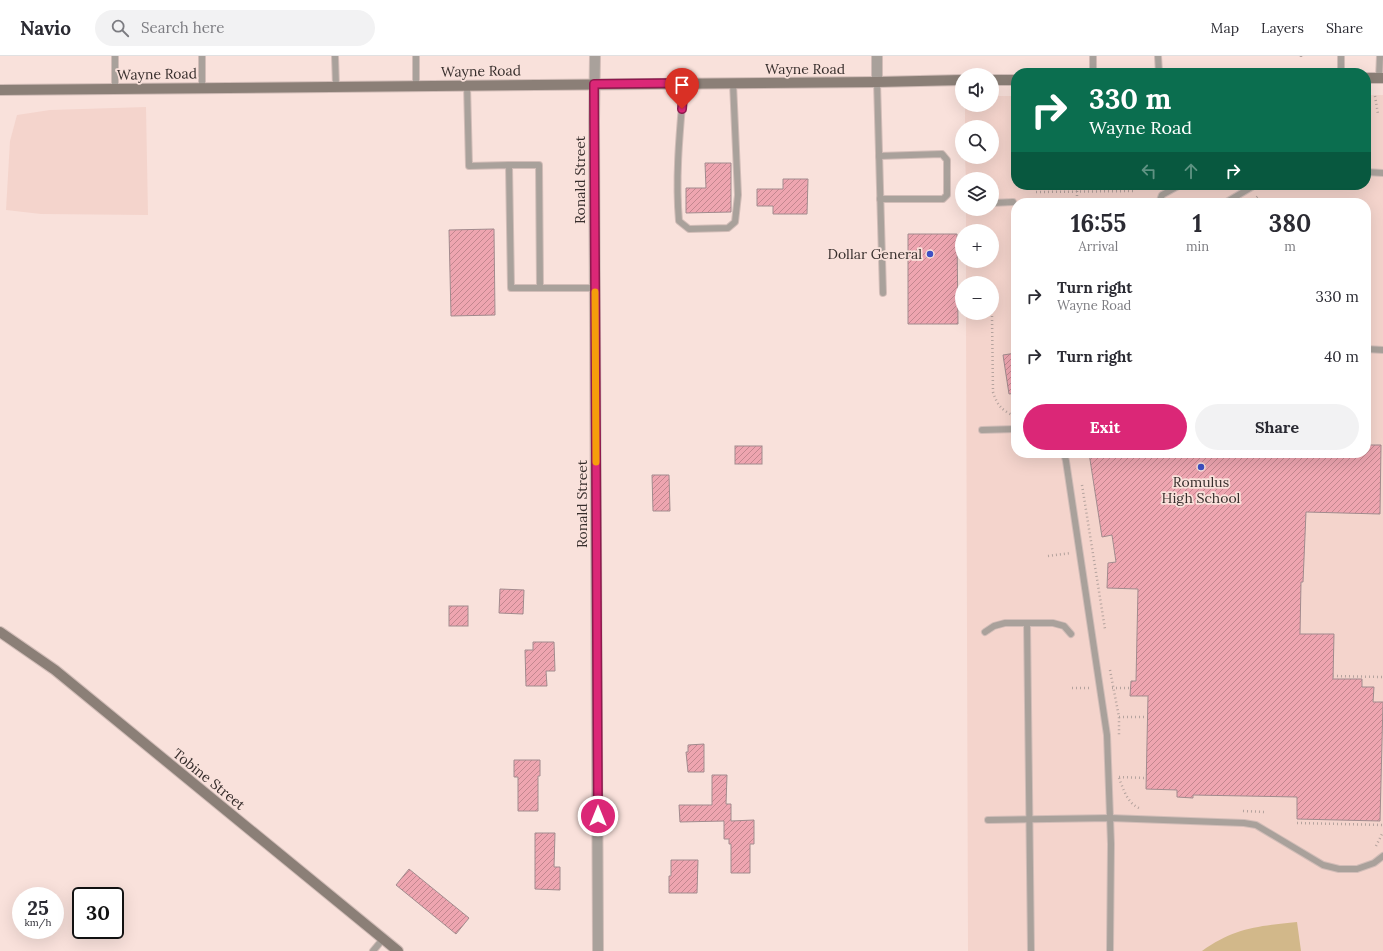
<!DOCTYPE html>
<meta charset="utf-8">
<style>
body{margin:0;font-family:Lora,serif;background:#f2f2f3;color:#2b2b33;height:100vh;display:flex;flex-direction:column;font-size:15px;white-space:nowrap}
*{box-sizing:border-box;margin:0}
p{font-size:13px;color:#7c7c81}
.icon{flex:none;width:22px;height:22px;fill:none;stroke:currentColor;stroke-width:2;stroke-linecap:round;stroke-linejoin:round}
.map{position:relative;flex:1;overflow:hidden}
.side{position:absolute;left:1011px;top:142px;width:360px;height:260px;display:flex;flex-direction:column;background:#fff;border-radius:16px;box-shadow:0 4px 16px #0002}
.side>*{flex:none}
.banner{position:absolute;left:1011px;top:12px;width:360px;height:122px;border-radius:16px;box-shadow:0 4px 16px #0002;background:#0b6e4f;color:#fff;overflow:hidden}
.controls{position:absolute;left:955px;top:12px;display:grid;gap:8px}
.controls a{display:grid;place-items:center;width:44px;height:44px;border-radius:50%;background:#fff;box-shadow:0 4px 16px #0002;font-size:20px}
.speed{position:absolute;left:12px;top:831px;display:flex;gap:8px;font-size:20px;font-weight:700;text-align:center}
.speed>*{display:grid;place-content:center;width:52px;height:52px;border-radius:50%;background:#fff;box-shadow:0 4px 16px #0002;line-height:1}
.speed small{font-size:10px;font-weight:400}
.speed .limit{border:2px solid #111;border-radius:6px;background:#fff;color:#111}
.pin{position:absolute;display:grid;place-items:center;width:34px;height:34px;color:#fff;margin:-41px -17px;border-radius:50% 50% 50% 0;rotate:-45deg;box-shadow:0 0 4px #0007}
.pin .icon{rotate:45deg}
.me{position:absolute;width:44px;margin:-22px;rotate:0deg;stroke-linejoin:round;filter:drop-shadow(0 0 3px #0008)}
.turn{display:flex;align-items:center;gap:14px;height:84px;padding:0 12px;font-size:18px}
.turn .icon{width:52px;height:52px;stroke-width:2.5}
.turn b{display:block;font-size:28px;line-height:34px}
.lanes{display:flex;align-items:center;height:38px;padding:0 12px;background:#0003;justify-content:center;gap:20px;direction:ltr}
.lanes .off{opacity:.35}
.eta{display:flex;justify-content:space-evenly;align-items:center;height:68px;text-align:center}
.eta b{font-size:24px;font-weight:700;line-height:28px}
.primary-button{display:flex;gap:8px;margin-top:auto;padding:8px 12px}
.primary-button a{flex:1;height:46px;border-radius:24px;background:#db2777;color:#fff;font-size:16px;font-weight:700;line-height:46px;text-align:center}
.primary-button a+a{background:#f2f2f3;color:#2b2b33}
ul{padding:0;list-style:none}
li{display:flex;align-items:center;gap:12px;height:60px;padding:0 12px}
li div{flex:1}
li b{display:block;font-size:15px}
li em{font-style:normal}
header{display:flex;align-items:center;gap:24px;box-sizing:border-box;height:56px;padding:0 20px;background:#fff;border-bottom:1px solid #e1e1e2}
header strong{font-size:19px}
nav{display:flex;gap:22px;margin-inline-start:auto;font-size:14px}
.search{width:280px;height:36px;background:#f2f2f3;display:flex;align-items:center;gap:10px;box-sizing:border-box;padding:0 14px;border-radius:22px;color:#7c7c81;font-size:15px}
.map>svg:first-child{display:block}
</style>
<header>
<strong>Navio</strong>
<div class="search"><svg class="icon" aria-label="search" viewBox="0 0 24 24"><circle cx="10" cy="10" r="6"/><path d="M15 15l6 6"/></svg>Search here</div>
<nav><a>Map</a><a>Layers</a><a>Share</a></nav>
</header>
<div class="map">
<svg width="1383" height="895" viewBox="0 0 1383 895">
<defs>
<pattern id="building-hatch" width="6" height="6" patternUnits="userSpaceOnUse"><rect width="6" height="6" fill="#eea5b0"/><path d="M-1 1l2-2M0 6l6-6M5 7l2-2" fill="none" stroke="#c2878f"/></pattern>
</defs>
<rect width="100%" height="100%" fill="#f9e1db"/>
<!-- built -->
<g fill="#f4d4cc" fill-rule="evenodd">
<path d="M 1366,39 L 1383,39 L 1383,895 L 968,895 L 966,257 L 992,257 L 992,227 L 966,227 L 966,205 L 992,205 L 992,175 L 966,175 L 966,153 L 992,153 L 992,123 L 966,123 L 965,101 L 992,101 L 992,71 L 965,71 L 965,49 L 992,49 L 992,40 L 1016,40 L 1016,129 L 1366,129 ZM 1016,147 L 1366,147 L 1366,397 L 1016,397 Z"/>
<path d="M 146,51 L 148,159 L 41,158 L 6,154 L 10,85 L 17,59 L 50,54 Z"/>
</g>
<!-- green -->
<path fill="#d2b88a" d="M 1297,866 L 1301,895 L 1202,895 C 1234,872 1258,870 1297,866 Z"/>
<!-- building -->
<g fill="url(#building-hatch)" stroke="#a28b8e">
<path d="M 705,107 L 731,107 L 731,156 L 686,157 L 686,132 L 706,132 Z"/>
<path d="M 783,123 L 808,123 L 807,158 L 773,158 L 773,150 L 757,150 L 757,133 L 783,133 Z"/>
<path d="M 494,173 L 495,259 L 451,260 L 449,174 Z"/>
<path d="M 908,178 L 957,178 L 958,268 L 908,268 Z"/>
<path d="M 1016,297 L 1016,337 L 1009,338 L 1003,299 Z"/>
<path d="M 1366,389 L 1381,389 L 1380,458 L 1306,456 L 1303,526 L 1301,526 L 1300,578 L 1334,578 L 1333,623 L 1362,623 L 1362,631 L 1374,631 L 1373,646 L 1383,646 L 1380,765 L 1297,763 L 1297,741 L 1193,739 L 1193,742 L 1177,741 L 1177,734 L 1146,733 L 1148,640 L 1130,640 L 1131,625 L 1136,625 L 1138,533 L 1107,532 L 1108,507 L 1116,506 L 1112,479 L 1102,481 L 1089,397 L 1366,397 Z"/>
<rect x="735" y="390" width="27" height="18"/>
<path d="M 652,419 L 669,419 L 670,455 L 653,455 Z"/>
<path d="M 500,533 L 524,534 L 523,558 L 499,557 Z"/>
<rect x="449" y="550" width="19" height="20"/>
<path d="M 533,586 L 554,586 L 555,615 L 546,615 L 547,630 L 526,630 L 525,594 L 533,594 Z"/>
<path d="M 704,688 L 704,716 L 688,716 L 686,696 L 688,696 L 688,689 Z"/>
<path d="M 514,704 L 540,704 L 540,720 L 538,720 L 538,755 L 518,755 L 518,721 L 514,721 Z"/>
<path d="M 712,719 L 727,719 L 726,748 L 731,748 L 731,765 L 754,764 L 754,788 L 750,788 L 750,817 L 731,817 L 731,788 L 729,788 L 729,783 L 724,783 L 724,765 L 680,766 L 679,749 L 712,749 Z"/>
<path d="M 535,777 L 555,777 L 554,811 L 560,811 L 560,834 L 535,833 Z"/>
<path d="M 671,804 L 698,804 L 697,837 L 669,837 L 669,820 L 671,820 Z"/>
<path d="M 409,813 L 469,862 L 456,878 L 396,829 Z"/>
</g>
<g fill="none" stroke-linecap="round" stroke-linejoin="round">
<defs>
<g id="lane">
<path d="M 115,0 L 115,33"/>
<path d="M 202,0 L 202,32"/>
<path d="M 335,0 L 336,30"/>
<path d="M 416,0 L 416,30"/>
<path d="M 1158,0 L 1159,17"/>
<path d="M 1341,0 L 1341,17"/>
<path d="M 1093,17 L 1093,0"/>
<path d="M 1379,22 L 1380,0"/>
<path d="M 877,26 L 883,237"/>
<path d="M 684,27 C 680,73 675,120 679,165 L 689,173 L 728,172 L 735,166 L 738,139 L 733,27"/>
<path d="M 467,29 L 469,110 L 509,109 L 511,232 L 595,232"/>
<path d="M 879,100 L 942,98 L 947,104 L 947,139 L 943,143 L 880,143"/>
<path d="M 509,109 L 539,109 L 540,232"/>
<path d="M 1366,116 L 1383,117"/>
<path d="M 992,147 L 1013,146"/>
<path d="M 1159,147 L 1162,139 L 1180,129"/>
<path d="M 1225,147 L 1255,129"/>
<path d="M 1366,293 L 1383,294"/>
<path d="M 982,374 L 1016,373"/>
<path d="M 1064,397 L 1066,405 L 1107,679 L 1111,788 L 1110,895"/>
<path d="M 1027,567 L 1031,895"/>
<path d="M 985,576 L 994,570 L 1005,567 L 1053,567 L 1064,570 L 1071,578"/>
<path d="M 988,764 L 1110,762 L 1244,767 L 1256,769 L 1323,809 L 1339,813 L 1357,813 L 1374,807 L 1383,800"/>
<path d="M 373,895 L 383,883"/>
</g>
<g id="street">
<path d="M 595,0 L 594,65 L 598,895"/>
<path d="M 877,0 L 877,26"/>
</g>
<g id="secondary">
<path d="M 1366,22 L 1383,22"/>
<path d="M 992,24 L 1016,24"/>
<path d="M 0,34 L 877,26 L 962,24"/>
<path d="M 0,576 L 55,614 L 398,895"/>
</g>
</defs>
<!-- lane casing -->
<use href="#lane" stroke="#d2bdb8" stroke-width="8"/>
<!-- street casing -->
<use href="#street" stroke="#d2bdb8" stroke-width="12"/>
<!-- secondary casing -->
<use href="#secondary" stroke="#d2bdb8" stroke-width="12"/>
<!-- path -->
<g stroke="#b5a39e" stroke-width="2.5" stroke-dasharray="1 3" stroke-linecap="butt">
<path d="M 1301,0 L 1301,2"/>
<path d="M 1375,40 L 1378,58"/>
<path d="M 1077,135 L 1077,147"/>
<path d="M 1036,136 L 1135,135"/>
<path d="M 1251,147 L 1258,140"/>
<path d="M 992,260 L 993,336 C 998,351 1002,354 1016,361"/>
<path d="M 1082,429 L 1105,573"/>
<path d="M 1048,500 L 1071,497"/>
<path d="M 1110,614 L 1119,661 L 1119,679"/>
<path d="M 1333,620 L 1383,621"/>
<path d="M 1072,632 L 1091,632"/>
<path d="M 1112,632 L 1130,632"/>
<path d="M 1119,661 L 1147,661"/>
<path d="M 1119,721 L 1146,722"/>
<path d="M 1119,722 C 1123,732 1127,747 1139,752"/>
<path d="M 1243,755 L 1265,756"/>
<path d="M 1297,767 L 1383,769"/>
<path d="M 1376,790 L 1383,776"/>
</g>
<!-- lane -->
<use href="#lane" stroke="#a9a19b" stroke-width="6"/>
<!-- street -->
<use href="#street" stroke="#a9a19b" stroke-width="10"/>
<!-- secondary -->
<use href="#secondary" stroke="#8b7f77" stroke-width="10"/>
</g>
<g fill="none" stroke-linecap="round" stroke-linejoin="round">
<defs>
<path id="route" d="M 598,760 L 594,28 L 684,27 L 682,53"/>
</defs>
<!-- route casing -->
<use href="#route" stroke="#8e194d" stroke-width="10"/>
<!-- route -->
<use href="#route" stroke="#db2777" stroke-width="7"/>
<!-- slow -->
<path stroke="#f59e0b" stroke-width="7" d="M 595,236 L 596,406"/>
</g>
<!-- markers -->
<g fill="#3e50c3" stroke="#f9e1db" stroke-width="1.5">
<circle cx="930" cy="198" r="4"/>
<circle cx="1201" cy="411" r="4"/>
</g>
<g text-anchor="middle" stroke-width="3.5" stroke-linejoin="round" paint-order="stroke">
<!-- street labels -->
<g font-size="14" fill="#372e2c" stroke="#f9e1db">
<text x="805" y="18">Wayne Road</text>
<text transform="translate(481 15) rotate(-1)" y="5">Wayne Road</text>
<text transform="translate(157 18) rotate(-1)" y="5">Wayne Road</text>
<text transform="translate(580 124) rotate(-90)" y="5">Ronald Street</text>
<text transform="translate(582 448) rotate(-90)" y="5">Ronald Street</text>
<text transform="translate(209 723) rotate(39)" y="5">Tobine Street</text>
</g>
<!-- poi labels -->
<g font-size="14" fill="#372e2c" stroke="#f9e1db" text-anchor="end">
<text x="922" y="203">Dollar General</text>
<text x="1201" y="431" text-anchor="middle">Romulus<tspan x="1201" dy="16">High School</tspan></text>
</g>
</g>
</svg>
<div class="controls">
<a><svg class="icon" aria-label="sound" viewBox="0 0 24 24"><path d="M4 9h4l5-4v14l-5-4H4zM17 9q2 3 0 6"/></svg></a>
<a><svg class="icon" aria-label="search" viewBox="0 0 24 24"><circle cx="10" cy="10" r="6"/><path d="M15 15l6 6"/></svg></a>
<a><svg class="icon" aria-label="layers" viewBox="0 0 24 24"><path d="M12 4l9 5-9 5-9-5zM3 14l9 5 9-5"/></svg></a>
<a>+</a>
<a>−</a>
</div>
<div class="speed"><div>25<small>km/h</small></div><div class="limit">30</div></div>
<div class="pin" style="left:682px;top:53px;background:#d93025"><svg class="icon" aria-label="arrive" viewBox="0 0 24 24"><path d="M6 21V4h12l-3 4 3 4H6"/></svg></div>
<svg class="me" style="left:598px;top:760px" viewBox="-20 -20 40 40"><circle r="17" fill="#db2777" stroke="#fff" stroke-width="3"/><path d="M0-11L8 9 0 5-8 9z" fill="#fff"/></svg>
<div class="banner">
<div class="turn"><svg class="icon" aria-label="right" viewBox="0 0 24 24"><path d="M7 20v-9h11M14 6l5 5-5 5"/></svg><div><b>330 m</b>Wayne Road</div></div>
<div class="lanes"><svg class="icon off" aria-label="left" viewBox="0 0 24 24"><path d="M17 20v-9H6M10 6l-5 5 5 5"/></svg><svg class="icon off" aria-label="ahead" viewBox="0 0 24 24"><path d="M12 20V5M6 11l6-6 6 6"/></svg><svg class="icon" aria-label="right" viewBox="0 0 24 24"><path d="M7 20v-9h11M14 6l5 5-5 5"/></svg></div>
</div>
<section class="side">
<div class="eta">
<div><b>16:55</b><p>Arrival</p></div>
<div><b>1</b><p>min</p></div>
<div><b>380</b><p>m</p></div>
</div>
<ul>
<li><svg class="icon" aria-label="right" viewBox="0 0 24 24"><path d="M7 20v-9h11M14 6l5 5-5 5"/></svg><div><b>Turn right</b><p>Wayne Road</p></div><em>330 m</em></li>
<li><svg class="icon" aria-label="right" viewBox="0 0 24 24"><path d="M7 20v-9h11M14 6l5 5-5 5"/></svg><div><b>Turn right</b></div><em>40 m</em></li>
</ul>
<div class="primary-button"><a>Exit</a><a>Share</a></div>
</section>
</div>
